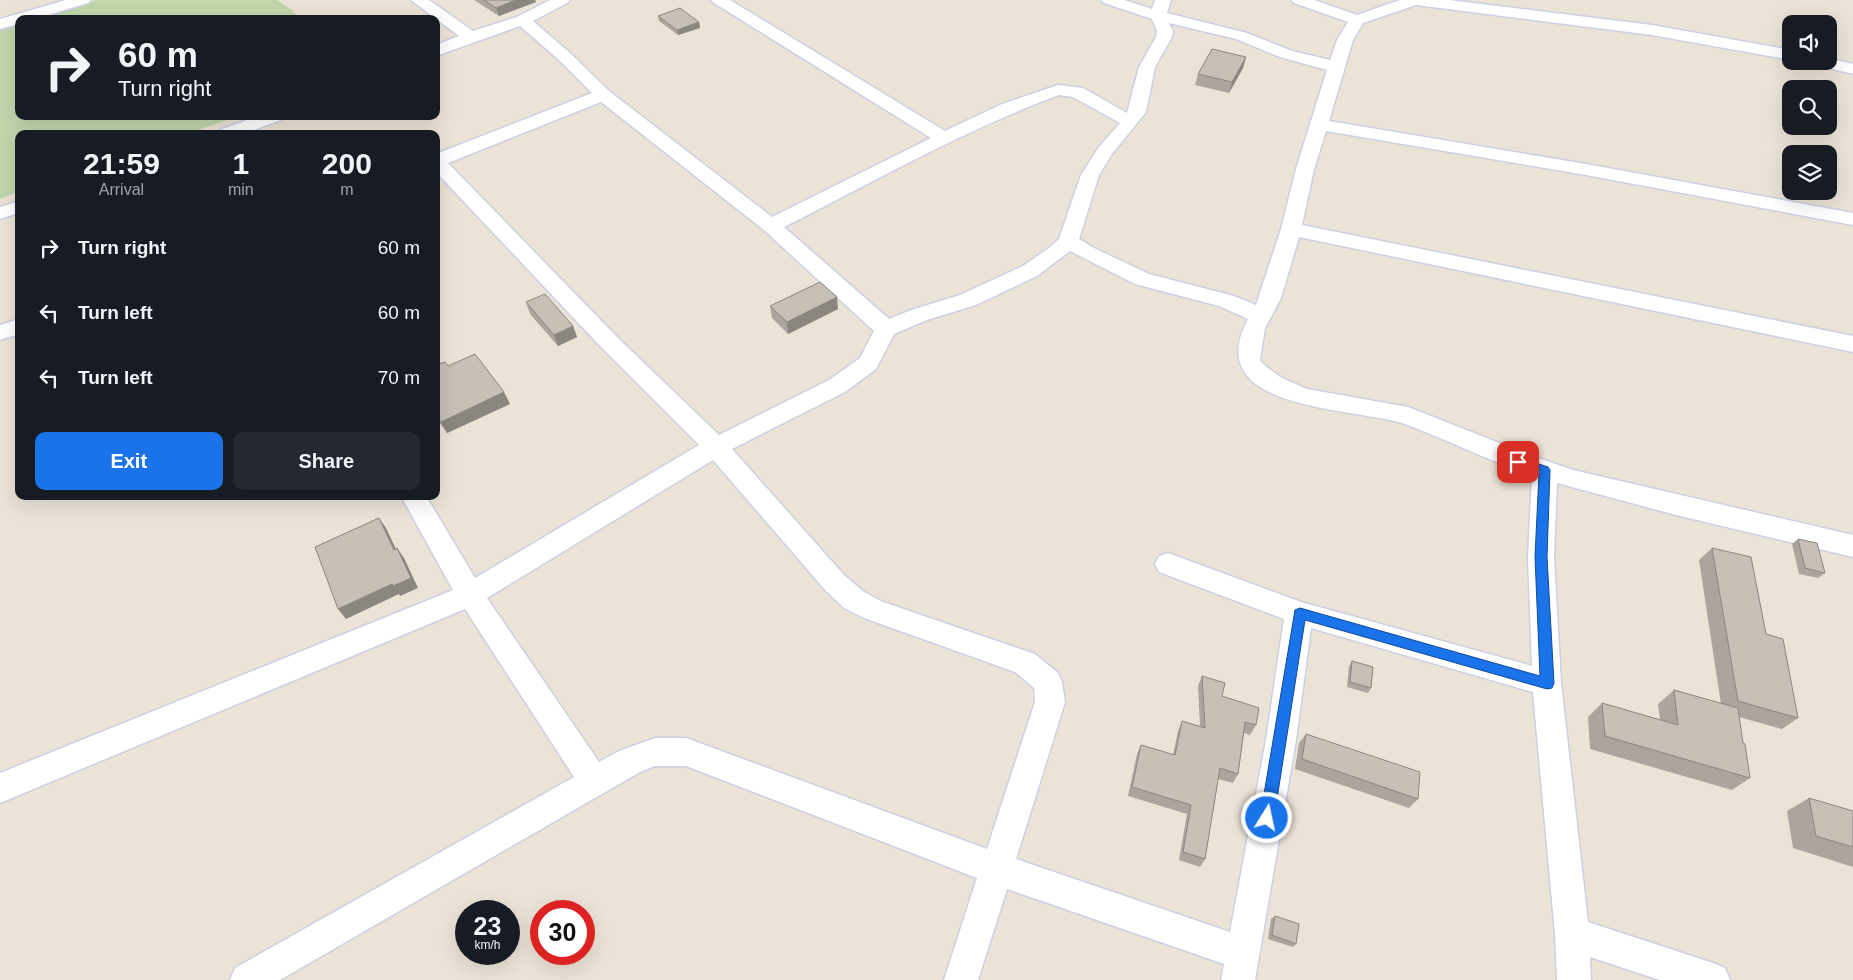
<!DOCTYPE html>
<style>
body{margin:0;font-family:Helvetica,sans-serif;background:#242831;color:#f1f3f6;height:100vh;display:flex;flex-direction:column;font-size:19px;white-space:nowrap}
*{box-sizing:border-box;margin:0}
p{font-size:16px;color:#9ea1a6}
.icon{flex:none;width:28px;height:28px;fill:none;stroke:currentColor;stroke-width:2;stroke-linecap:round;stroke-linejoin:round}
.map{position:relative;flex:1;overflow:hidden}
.sheet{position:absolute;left:15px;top:130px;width:425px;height:370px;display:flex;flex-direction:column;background:#171b24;border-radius:10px;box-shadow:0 5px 20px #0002}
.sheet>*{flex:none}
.guide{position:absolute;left:15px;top:15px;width:425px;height:105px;border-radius:10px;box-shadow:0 5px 20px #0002;background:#171b24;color:#f1f3f6;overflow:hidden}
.fabs{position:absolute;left:1782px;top:15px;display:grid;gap:10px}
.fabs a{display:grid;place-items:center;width:55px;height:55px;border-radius:10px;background:#171b24;box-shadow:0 5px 20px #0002;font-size:25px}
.speed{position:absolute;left:455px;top:900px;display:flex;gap:10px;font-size:25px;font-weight:700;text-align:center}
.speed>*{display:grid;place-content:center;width:65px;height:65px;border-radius:50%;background:#171b24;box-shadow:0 5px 20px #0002;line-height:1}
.speed small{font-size:12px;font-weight:400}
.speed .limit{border:8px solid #d22;background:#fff;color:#111}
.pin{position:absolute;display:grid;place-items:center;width:42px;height:42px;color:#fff;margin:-21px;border-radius:10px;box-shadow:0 2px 8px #0006}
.me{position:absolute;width:55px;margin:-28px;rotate:10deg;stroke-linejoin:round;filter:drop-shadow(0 0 4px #0008)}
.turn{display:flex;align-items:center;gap:18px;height:105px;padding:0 20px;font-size:22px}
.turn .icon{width:65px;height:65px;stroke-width:2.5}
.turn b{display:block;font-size:35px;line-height:42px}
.eta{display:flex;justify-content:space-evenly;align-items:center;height:85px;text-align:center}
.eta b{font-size:30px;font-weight:800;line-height:35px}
.button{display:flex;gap:10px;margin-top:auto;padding:10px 20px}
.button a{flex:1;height:58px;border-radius:10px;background:#1a73e8;color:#fff;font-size:20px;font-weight:800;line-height:58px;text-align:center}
.button a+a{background:#242831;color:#f1f3f6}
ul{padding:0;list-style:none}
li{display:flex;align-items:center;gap:15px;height:65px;padding:0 20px}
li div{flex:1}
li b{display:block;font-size:19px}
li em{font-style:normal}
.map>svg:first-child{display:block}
</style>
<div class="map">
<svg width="1853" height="980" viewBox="0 0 1853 980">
<rect width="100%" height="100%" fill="#ece3d7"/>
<!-- cemetery -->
<g fill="#c0d7ac">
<path d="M 97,0 L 277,0 L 292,10 L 300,19 L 37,19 Z"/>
<path d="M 19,24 L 19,116 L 239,116 L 186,134 L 19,134 L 19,192 L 0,199 L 0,30 Z"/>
</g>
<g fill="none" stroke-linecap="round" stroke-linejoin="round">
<defs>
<g id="minor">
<path d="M 66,0 L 91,0 L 88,3 L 35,19 L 19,19 L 19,24 L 0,29 L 0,19 Z"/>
<path d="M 411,0 L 429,0 L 473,31 L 517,17 L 550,0 L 570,0 L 567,3 L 533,21 L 570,53 L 609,91 L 772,217 L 931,138 L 714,3 L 711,0 L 730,0 L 945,131 L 1002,104 L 1058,85 L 1083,88 L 1127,113 L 1139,67 L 1156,37 L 1157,31 L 1152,19 L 1104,3 L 1101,0 L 1124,0 L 1152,9 L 1155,0 L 1171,0 L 1167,13 L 1247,33 L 1292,51 L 1330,60 L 1337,40 L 1348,22 L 1294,3 L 1291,0 L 1314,0 L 1357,15 L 1400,0 L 1449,0 L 1652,25 L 1791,50 L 1791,60 L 1652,35 L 1416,5 L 1363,23 L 1353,40 L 1329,121 L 1586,164 L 1853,213 L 1853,225 L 1586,175 L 1326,131 L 1314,169 L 1302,225 L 1853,336 L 1853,352 L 1299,237 L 1281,298 L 1265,328 L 1260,360 L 1263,364 L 1280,377 L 1307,389 L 1408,407 L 1527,454 L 1573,470 L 1853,535 L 1853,557 L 1676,515 L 1557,483 L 1554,557 L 1561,683 L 1588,922 L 1713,963 L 1725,968 L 1730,980 L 1660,980 L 1590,957 L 1591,980 L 1557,980 L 1555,934 L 1533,692 L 1311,628 L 1296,740 L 1255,980 L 1221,980 L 1224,964 L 1007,889 L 978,980 L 944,980 L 977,878 L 686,766 L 655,766 L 640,772 L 280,980 L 230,980 L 235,968 L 574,777 L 465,609 L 0,803 L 0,773 L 453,590 L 401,496 L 426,496 L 475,578 L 699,445 L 602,348 L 436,172 L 436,154 L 592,93 L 558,59 L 520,26 L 436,56 L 436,45 L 459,36 ZM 1169,23 L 1236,39 L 1280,57 L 1327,70 L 1296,169 L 1281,229 L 1256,305 L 1234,296 L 1149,274 L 1094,248 L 1079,239 L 1099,175 L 1112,154 L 1146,112 L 1155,67 L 1172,37 L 1173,31 ZM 1059,95 L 1073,97 L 1120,123 L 1099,147 L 1081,175 L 1059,239 L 1049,248 L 1023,266 L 960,295 L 911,310 L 889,319 L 784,227 C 875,181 964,130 1059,95 ZM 601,102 L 764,230 L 874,331 L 860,358 L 829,380 L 719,435 L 618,338 L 448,163 ZM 1070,251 L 1135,284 L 1219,306 L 1248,319 C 1198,412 1356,407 1405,424 C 1448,440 1489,461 1532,475 L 1528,557 L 1532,666 L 1301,602 L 1168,553 L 1159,556 L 1155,564 L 1159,572 L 1284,619 L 1266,740 L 1230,932 L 1016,859 L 1065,702 L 1062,682 L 1058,673 L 1035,654 L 883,602 L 864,592 L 844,575 L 732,449 L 845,392 L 876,369 L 894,334 L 927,320 L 976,305 L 1037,276 ZM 713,460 L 826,591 L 844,608 L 864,618 L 1015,672 L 1034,688 L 1035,702 L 987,849 L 686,738 L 655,738 L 619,751 L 599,762 L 487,598 Z"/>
<path d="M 1829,58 L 1853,64 L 1853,74 L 1813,64 L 1811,61 L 1829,61 Z"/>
<path d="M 258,116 L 284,116 L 281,120 L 243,134 L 217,134 L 220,130 Z"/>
<path d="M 19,201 L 19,213 L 0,219 L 0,207 Z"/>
<path d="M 19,319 L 19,334 L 0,340 L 0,325 Z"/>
</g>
</defs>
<!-- minor casing -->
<use href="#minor" stroke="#ccd0e3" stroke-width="3"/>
<!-- minor -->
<use href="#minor" fill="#fff" fill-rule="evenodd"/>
</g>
<!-- wall -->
<g fill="#aba59d">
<path d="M 474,0 L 535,0 L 536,2 L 499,16 Z"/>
<path d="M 658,16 L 699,22 L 700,28 L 678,35 L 659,21 Z"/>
<path d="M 1246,57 L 1243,68 L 1229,93 L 1195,85 L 1198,74 Z"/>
<path d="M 526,302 L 573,326 L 577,337 L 558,346 L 530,314 Z"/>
<path d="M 770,306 L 838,309 L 788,334 L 772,318 Z"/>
<path d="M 436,365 L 448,366 L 510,404 L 447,433 L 436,418 Z"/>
<path d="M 1798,539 L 1825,573 L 1818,578 L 1799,574 L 1792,544 Z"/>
<path d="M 1712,548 L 1766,634 L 1798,718 L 1782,729 L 1739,717 L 1743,743 L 1750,778 L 1732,790 L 1590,749 L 1588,717 L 1602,703 L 1660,720 L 1658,704 L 1674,690 L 1721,704 L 1699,560 Z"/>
<path d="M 1352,661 L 1371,688 L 1368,693 L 1347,687 L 1349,666 Z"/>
<path d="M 1202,676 L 1222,696 L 1256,725 L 1250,735 L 1244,733 L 1238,774 L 1233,783 L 1218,779 L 1205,859 L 1200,867 L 1179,860 L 1187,814 L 1128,796 L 1137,754 L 1141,745 L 1173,755 L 1178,731 L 1182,721 L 1200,726 L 1198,686 Z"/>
<path d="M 1306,734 L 1418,799 L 1409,808 L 1295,769 L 1299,743 Z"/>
<path d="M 1809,798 L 1853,811 L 1853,867 L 1793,848 L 1787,811 Z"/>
<path d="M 1275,916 L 1296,944 L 1293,947 L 1268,939 L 1271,919 Z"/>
</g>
<!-- shaded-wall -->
<g fill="#8b8680">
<path d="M 516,0 L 535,0 L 536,2 L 499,16 L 496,8 Z"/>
<path d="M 699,22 L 700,28 L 678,35 L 677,30 Z"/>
<path d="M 1246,57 L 1243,68 L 1229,93 L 1232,82 Z"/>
<path d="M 837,297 L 838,309 L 788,334 L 787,322 Z"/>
<path d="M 573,326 L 577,337 L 558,346 L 554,335 Z"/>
<path d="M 504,392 L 510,404 L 447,433 L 441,422 Z"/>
<path d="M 379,518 L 386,528 L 401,560 L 394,550 Z"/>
<path d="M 397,548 L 404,558 L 418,588 L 400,596 L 399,594 L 346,619 L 338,609 Z"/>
</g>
<!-- building -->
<g fill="#c7c0b7" stroke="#8b8680">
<path d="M 484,0 L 516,0 L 496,8 Z"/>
<path d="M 680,8 L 699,22 L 677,30 L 658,16 Z"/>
<path d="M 1212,49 L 1246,57 L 1232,82 L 1198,74 Z"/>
<path d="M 820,282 L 837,297 L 787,322 L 770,306 Z"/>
<path d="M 545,294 L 573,326 L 554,335 L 526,302 Z"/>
<path d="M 475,354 L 504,392 L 441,422 L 436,416 L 436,365 L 445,362 L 448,366 Z"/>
<path d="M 379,518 L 394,550 L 397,548 L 411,578 L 393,586 L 392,584 L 338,609 L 315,547 Z"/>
<path d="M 1798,539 L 1817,543 L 1825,573 L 1805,568 Z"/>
<path d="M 1712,548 L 1751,557 L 1766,634 L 1783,639 L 1798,718 L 1738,701 Z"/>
<path d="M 1352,661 L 1373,667 L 1371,688 L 1350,682 Z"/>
<path d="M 1202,676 L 1225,683 L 1222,696 L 1259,708 L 1256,725 L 1245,722 L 1238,774 L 1220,768 L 1205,859 L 1183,852 L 1191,805 L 1132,787 L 1141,745 L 1175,755 L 1182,721 L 1205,728 Z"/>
<path d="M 1674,690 L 1738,708 L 1743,743 L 1745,744 L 1750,778 L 1605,736 L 1602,703 L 1678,725 Z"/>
<path d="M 1306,734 L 1420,772 L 1418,799 L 1302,759 Z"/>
<path d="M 1809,798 L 1853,811 L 1853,847 L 1816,836 Z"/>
<path d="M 1275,916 L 1299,924 L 1296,944 L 1272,935 Z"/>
</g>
<!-- route -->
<path fill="#1a73e8" stroke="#114b97" d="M 1518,457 L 1548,467 L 1550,470 L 1547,557 L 1554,683 L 1552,688 L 1547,689 L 1305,620 L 1274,818 L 1272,823 L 1267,825 L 1262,823 L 1260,818 L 1295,610 L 1300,608 L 1540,676 L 1535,557 L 1539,473 L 1514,464 L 1512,462 L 1514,459 Z"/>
</svg>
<div class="fabs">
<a><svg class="icon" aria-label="sound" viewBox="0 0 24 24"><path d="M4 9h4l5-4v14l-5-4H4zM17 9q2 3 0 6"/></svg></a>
<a><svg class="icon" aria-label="search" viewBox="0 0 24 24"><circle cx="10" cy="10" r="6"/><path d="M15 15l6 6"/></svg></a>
<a><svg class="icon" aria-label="layers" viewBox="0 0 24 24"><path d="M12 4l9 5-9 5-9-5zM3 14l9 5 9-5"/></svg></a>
</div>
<div class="speed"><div>23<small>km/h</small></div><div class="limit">30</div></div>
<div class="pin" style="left:1518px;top:462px;background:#d93025"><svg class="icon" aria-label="arrive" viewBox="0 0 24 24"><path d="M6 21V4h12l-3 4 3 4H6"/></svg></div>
<svg class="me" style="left:1267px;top:818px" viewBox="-20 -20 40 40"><circle r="17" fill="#1a73e8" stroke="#fff" stroke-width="3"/><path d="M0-11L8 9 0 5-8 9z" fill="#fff"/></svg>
<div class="guide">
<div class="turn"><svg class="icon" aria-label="right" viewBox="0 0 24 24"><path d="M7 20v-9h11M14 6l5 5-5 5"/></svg><div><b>60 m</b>Turn right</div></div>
</div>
<section class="sheet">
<div class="eta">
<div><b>21:59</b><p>Arrival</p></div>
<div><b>1</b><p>min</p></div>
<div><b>200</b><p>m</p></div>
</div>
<ul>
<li><svg class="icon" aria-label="right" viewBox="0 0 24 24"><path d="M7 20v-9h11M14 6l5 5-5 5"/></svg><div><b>Turn right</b></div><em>60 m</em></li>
<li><svg class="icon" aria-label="left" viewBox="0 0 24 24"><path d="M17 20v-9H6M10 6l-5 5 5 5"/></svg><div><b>Turn left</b></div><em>60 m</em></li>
<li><svg class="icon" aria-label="left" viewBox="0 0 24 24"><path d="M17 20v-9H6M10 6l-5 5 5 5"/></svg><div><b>Turn left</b></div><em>70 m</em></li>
</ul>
<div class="button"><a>Exit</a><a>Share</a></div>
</section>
</div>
